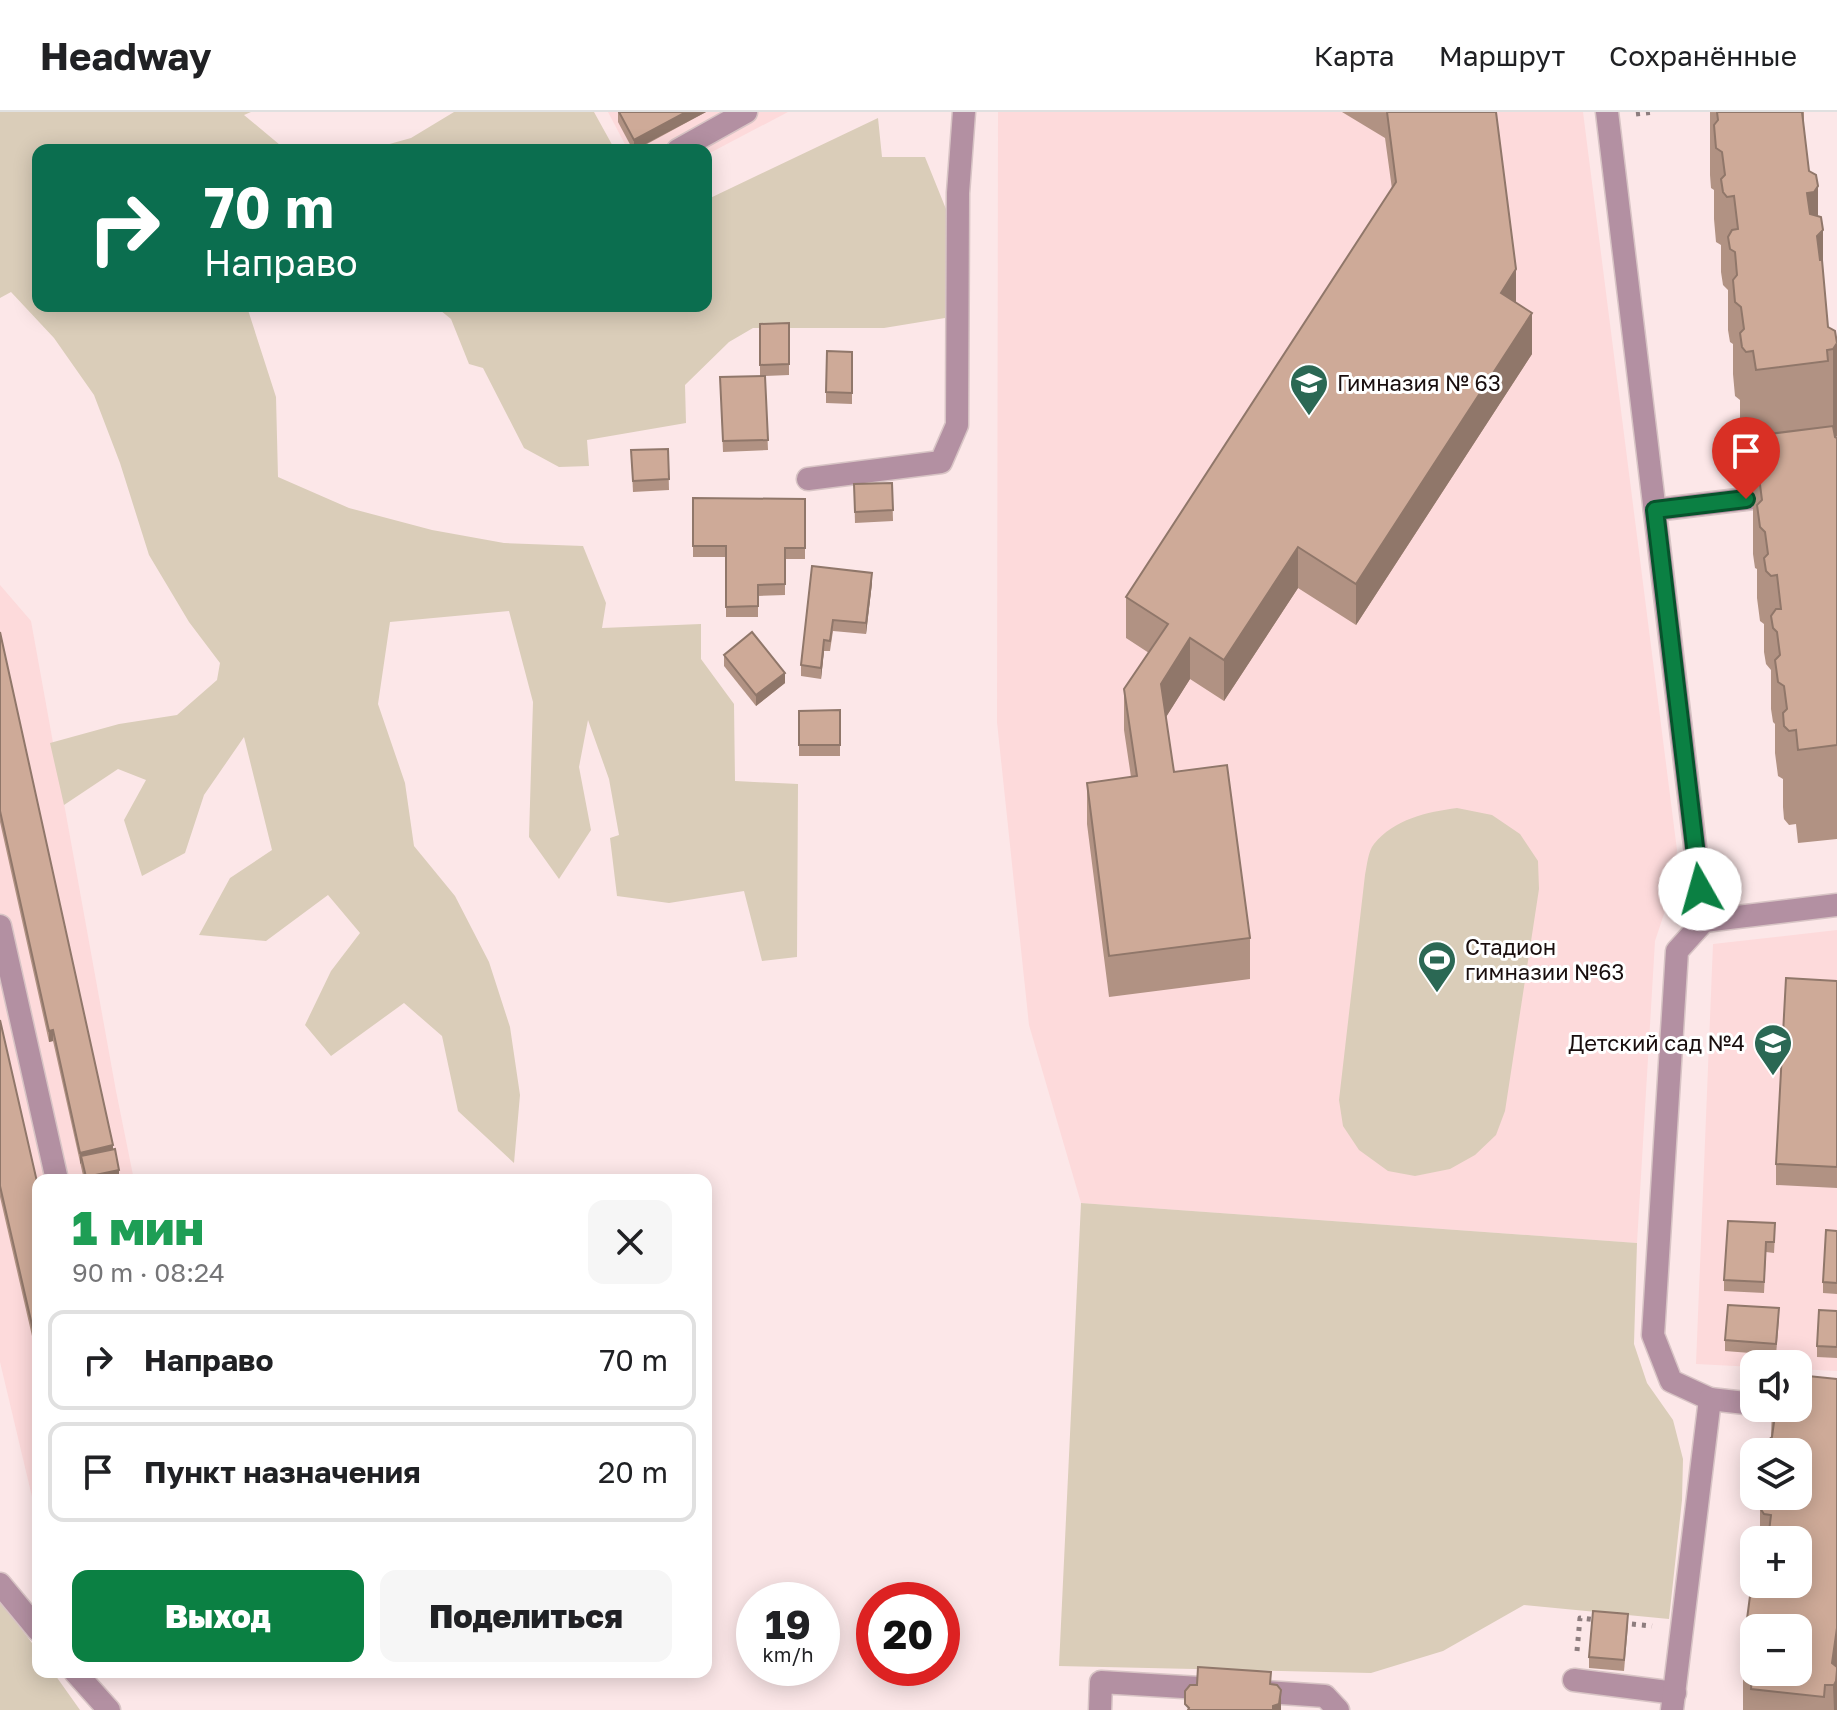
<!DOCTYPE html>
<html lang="ru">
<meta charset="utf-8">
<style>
body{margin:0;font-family:"Golos Text",sans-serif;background:#f6f6f6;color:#202124;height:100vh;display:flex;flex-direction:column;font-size:30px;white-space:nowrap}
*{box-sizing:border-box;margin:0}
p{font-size:26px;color:#757577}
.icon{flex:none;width:44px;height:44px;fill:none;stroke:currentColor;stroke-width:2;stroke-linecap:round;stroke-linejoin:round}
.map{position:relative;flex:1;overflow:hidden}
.drawer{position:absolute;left:32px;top:1062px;width:680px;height:504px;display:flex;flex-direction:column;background:#fff;border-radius:16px;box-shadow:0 4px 20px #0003}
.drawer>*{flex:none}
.top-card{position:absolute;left:32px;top:32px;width:680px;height:168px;border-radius:16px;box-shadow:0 4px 20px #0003;background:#0b6e4f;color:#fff;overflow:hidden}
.buttons{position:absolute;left:1740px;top:1238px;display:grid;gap:16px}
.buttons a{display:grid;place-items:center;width:72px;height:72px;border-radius:16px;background:#fff;box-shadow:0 4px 20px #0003;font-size:40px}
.speed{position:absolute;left:736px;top:1470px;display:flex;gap:16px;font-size:40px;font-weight:700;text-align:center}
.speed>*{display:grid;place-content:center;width:104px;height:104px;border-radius:50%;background:#fff;box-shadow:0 4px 20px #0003;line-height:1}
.speed small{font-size:20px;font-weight:400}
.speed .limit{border:12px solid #d22;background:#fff;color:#111}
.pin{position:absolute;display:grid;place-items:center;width:68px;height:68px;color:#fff;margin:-82px -34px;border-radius:50% 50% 50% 0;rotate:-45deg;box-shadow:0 0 8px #0007}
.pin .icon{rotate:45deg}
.me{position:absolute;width:88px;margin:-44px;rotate:353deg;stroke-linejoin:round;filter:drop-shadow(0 0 6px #0008)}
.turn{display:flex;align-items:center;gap:28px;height:168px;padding:0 40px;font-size:36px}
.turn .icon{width:104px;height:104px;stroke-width:2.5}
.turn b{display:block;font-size:56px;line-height:68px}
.round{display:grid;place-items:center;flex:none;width:84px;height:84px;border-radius:16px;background:#f6f6f6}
.head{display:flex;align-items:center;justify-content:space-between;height:136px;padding:0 40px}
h1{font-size:48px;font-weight:800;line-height:60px;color:#1e9e55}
.cta{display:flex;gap:16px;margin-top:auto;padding:16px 40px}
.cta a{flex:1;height:92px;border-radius:16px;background:#0b8043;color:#fff;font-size:32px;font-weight:800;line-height:92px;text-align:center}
.cta a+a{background:#f6f6f6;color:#202124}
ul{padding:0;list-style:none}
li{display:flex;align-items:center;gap:24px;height:100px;margin:0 16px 12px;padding:0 24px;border:4px solid #e0e0e0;border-radius:16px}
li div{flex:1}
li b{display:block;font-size:30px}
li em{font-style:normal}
header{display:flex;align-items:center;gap:48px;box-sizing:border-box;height:112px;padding:0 40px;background:#fff;border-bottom:2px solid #e0e0e0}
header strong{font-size:38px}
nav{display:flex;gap:44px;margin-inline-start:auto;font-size:28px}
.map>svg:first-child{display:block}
</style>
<header>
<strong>Headway</strong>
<nav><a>Карта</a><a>Маршрут</a><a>Сохранённые</a></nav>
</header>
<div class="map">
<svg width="1837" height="1598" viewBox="0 0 1837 1598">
<rect width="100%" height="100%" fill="#fce7e8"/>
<!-- built -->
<g fill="#fddadb">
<path d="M 608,0 L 788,0 L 706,43 L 706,38 L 628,38 Z"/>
<path d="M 998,0 L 1583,0 L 1677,738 L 1672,778 L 1655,829 L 1637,1131 L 1081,1091 L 1029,913 L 997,610 Z"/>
<path d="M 0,473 L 31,509 L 116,979 L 134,1068 L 38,1068 L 38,1410 L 0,1250 Z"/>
<path d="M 1837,818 L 1837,1259 L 1798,1257 L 1798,1252 L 1754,1252 L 1754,1255 L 1696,1252 L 1713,832 Z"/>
</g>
<!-- green -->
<g fill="#dacdb9">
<path d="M 0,0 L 251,0 L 244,3 L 286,38 L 38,38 L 38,194 L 258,194 L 248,198 L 276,285 L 278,365 L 349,396 L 432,418 L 504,431 L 583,434 L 606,491 L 602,516 L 701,512 L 701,547 L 734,592 L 735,669 L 798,672 L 797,845 L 762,849 L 744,779 L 669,791 L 617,784 L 610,726 L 619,723 L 609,667 L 588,608 L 579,655 L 591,718 L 559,767 L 529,725 L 533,590 L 509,499 L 390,510 L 378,592 L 405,671 L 414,734 L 455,784 L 489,850 L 510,915 L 520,983 L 514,1051 L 458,999 L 442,924 L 404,891 L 331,944 L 305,913 L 331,859 L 360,821 L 328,783 L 266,829 L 199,823 L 230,766 L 272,738 L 244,625 L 204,683 L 185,741 L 142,764 L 124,708 L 146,668 L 118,657 L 64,693 L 50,631 L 119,612 L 177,603 L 217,568 L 220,551 L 189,510 L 149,443 L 120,351 L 94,283 L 54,226 L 11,180 L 0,186 Z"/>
<path d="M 454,0 L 594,0 L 615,38 L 368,38 L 411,26 Z"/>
<path d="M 878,6 L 882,45 L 925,45 L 948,102 L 951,205 L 884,216 L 753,216 L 729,230 L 685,273 L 686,311 L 587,328 L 589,354 L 559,355 L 524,336 L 483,256 L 469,252 L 451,207 L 435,194 L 706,194 L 706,88 Z"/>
<path d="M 1457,696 L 1492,703 L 1520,722 L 1538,749 L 1539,777 L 1505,999 L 1496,1023 L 1475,1043 L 1450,1057 L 1415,1064 L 1388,1059 L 1359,1038 L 1343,1014 L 1339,988 L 1365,763 C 1367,754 1368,739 1374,732 C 1394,707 1427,700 1457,696 Z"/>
<path d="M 1081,1091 L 1637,1131 L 1634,1232 L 1647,1271 L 1673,1308 L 1683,1347 L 1682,1388 L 1669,1507 L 1524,1493 L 1443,1539 L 1371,1561 L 1059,1554 Z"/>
<path d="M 0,1489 L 38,1539 L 38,1560 L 53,1560 L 80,1598 L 0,1598 Z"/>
</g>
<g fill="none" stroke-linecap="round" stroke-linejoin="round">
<defs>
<g id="service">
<path d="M 1607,0 L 1704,809 L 1677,839 L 1653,1223 L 1671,1269 L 1710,1287 L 1754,1292"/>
<path d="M 678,38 L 746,0"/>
<path d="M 808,367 L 941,350 L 957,313 L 958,81 L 964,0"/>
<path d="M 1655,398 L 1837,376"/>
<path d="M 1704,809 L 1837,793"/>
<path d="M 0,814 L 57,1068"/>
<path d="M 0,1472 L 38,1518"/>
<path d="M 75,1560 L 109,1598"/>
<path d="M 1574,1568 L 1675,1581"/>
<path d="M 1250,1579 L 1325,1584 L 1338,1598"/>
<path d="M 1100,1598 L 1101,1570 L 1216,1577"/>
<path d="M 1672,1598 L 1710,1287"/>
</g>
</defs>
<!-- service casing -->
<use href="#service" stroke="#d8c4c5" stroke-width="25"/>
<!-- path -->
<g stroke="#8d7d7e" stroke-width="5" stroke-dasharray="4 6" stroke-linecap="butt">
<path d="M 1636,2 L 1654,0"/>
<path d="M 1622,1511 L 1652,1514"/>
<path d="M 1577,1539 L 1580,1506 L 1596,1508"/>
</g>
<!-- service -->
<use href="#service" stroke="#b390a2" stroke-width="22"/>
</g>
<!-- wall -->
<g fill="#b19283">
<path d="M 618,0 L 706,0 L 636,38 L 633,38 L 618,10 Z"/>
<path d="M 1342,0 L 1496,0 L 1516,191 L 1532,242 L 1356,513 L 1298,476 L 1224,589 L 1190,567 L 1166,605 L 1174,660 L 1250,826 L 1250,867 L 1109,885 L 1087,712 L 1087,671 L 1131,665 L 1124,618 L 1124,577 L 1149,541 L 1126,526 L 1126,485 L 1392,77 L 1385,26 Z"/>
<path d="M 1710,0 L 1804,0 L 1804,14 L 1809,59 L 1818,104 L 1828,215 L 1835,219 L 1836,326 L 1837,326 L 1837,727 L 1798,731 L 1796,712 L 1789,713 L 1784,707 L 1783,695 L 1783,667 L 1778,664 L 1775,641 L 1775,612 L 1773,610 L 1771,597 L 1771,558 L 1766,552 L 1764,540 L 1764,512 L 1760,509 L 1757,486 L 1757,457 L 1755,456 L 1753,442 L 1753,349 L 1755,345 L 1753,332 L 1746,333 L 1742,328 L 1740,315 L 1740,288 L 1735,284 L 1733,262 L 1733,232 L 1730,230 L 1728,218 L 1728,178 L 1723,173 L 1721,160 L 1721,133 L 1716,130 L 1714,107 L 1714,78 L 1711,76 L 1710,63 Z"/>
<path d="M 789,211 L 789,263 L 765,264 L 768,338 L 723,340 L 720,265 L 760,264 L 760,212 Z"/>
<path d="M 852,240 L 852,292 L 826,291 L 826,280 Z"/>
<path d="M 668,337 L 669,378 L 633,380 L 631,338 Z"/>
<path d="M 892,371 L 893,409 L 855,411 L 854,372 Z"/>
<path d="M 693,386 L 805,387 L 805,447 L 785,447 L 785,483 L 758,484 L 758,505 L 726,505 L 726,445 L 693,445 Z"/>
<path d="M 812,454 L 872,471 L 866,522 L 833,519 L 830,539 L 824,539 L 821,567 L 801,564 L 801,553 Z"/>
<path d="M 0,520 L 113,1037 L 119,1068 L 84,1068 L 53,929 L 49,930 L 0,710 Z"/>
<path d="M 724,543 L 785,571 L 756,594 L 724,554 Z"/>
<path d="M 840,598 L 840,644 L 799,644 L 799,599 Z"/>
<path d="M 1837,869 L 1837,1076 L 1776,1073 L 1776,1052 Z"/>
<path d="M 0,908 L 38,1074 L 38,1250 L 0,1085 Z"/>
<path d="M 1837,1119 L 1837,1182 L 1823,1181 L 1823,1170 Z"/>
<path d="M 1775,1122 L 1774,1141 L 1766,1140 L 1764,1181 L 1724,1179 L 1724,1168 Z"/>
<path d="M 1837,1199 L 1837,1246 L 1817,1245 L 1817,1234 Z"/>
<path d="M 1779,1207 L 1776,1243 L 1725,1239 L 1725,1228 Z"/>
<path d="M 1772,1296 L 1798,1296 L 1837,1598 L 1743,1598 L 1743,1551 L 1747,1536 L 1747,1507 L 1754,1481 L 1754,1451 L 1754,1472 L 1798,1472 L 1798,1428 L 1760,1428 L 1760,1396 L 1798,1384 L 1771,1326 Z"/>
<path d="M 1628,1513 L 1624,1559 L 1589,1556 L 1589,1545 Z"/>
</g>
<!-- shaded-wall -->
<g fill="#90776a">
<path d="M 686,0 L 706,0 L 634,38 L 634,28 Z"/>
<path d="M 1818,74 L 1818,124 L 1823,118 L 1823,211 L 1807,81 Z"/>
<path d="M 1516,157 L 1516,198 L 1501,181 Z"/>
<path d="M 1532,201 L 1532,242 L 1356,513 L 1356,472 Z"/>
<path d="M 1837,231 L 1837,324 L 1833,330 L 1833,237 Z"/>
<path d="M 1298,435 L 1298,476 L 1224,589 L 1224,548 Z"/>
<path d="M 872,461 L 872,471 L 866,522 L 866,511 Z"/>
<path d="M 1190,526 L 1190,567 L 1161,613 L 1161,572 Z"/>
<path d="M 824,528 L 824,539 L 821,567 L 821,556 Z"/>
<path d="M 785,561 L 785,571 L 756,594 L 756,583 Z"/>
<path d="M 53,918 L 53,929 L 49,930 L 49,919 Z"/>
<path d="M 113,1033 L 113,1044 L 81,1044 L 81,1051 L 80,1052 L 80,1041 Z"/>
<path d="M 119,1058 L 119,1068 L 86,1068 L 86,1065 Z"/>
<path d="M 1837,1516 L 1837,1598 L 1834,1598 L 1832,1551 Z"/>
<path d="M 1281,1578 L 1281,1598 L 1273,1598 L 1273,1594 Z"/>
</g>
<!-- building -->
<g fill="#ceaa98" stroke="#90776a" stroke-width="2" fill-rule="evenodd">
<path d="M 619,0 L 686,0 L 634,28 Z"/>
<path d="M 1387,0 L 1496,0 L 1516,157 L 1501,181 L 1532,201 L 1356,472 L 1298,435 L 1224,548 L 1190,526 L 1161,572 L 1174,660 L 1227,653 L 1250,826 L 1109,844 L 1087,671 L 1137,664 L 1124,577 L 1168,512 L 1126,485 L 1396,70 Z"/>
<path d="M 1717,0 L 1802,0 L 1809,59 L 1816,63 L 1818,74 L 1814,80 L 1807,81 L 1810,102 L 1821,105 L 1823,118 L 1817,124 L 1820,148 L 1822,148 L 1828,215 L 1835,219 L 1837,231 L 1833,237 L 1827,238 L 1828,249 L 1756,258 L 1753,239 L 1746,240 L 1742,235 L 1740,221 L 1744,217 L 1741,195 L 1735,190 L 1733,168 L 1737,163 L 1735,140 L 1730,137 L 1728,125 L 1732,118 L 1738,117 L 1734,84 L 1727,85 L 1723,80 L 1721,67 L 1725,63 L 1722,40 L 1716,36 L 1714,13 L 1718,8 Z"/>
<path d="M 789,211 L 789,252 L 760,253 L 760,212 Z"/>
<path d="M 827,239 L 852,240 L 852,281 L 826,280 Z"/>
<path d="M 765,264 L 768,328 L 723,329 L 720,265 Z"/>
<path d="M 1833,314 L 1835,325 L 1837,326 L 1837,633 L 1798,638 L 1796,618 L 1789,619 L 1784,614 L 1783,601 L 1787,597 L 1784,574 L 1778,570 L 1775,548 L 1780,543 L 1777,520 L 1773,516 L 1771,504 L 1776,497 L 1781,497 L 1777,463 L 1771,464 L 1766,459 L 1764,446 L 1768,442 L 1765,420 L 1760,415 L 1757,393 L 1762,388 L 1759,365 L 1755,362 L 1753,349 L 1756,343 L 1763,342 L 1761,323 Z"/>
<path d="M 668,337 L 669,367 L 633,369 L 631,338 Z"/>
<path d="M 892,371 L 893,398 L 855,400 L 854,372 Z"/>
<path d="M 693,386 L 805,387 L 805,436 L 785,436 L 785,472 L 758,473 L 758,494 L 726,495 L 726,434 L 693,434 Z"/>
<path d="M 812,454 L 872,461 L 866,511 L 833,508 L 830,529 L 824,528 L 821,556 L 801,553 Z"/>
<path d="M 0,520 L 113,1033 L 80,1041 L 53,918 L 49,919 L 0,699 Z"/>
<path d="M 752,520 L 785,561 L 756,583 L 724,543 Z"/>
<path d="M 840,598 L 840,633 L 799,633 L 799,599 Z"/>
<path d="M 1786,866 L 1837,869 L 1837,1055 L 1776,1052 Z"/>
<path d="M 0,908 L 38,1074 L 38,1239 L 0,1074 Z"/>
<path d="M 115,1037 L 119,1058 L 86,1065 L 81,1044 Z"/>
<path d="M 1728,1109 L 1775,1111 L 1774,1130 L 1766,1130 L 1764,1170 L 1724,1168 Z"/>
<path d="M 1826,1118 L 1837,1119 L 1837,1171 L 1823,1170 Z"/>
<path d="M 1728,1193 L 1779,1196 L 1776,1232 L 1725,1228 Z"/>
<path d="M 1819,1198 L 1837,1199 L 1837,1235 L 1817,1234 Z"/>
<path d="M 1798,1263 L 1837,1267 L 1837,1516 L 1832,1551 L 1837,1555 L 1837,1558 L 1836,1569 L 1834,1573 L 1825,1573 L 1824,1585 L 1751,1577 L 1753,1558 L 1747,1557 L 1743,1551 L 1744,1538 L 1749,1535 L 1751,1512 L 1747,1507 L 1750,1484 L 1755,1480 L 1756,1472 L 1798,1472 L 1798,1428 L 1768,1428 L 1771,1403 L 1764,1402 L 1760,1396 L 1762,1384 L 1798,1384 L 1798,1340 L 1766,1340 L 1767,1329 L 1772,1325 L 1775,1303 L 1771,1298 L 1772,1296 L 1798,1296 ZM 1754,1516 L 1798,1516 L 1798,1560 L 1754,1560 Z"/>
<path d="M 1593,1499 L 1628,1502 L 1624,1548 L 1589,1545 Z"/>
<path d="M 1198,1555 L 1271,1560 L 1270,1572 L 1277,1573 L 1281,1578 L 1279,1592 L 1273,1594 L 1273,1598 L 1188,1598 L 1189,1596 L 1185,1592 L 1185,1579 L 1190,1573 L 1197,1573 Z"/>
</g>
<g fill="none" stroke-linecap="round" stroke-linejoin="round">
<defs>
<path id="route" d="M 1700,777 L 1655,398 L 1746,387"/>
</defs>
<!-- route casing -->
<use href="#route" stroke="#07532c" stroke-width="20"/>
<!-- route -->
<use href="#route" stroke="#0b8043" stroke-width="14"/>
</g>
<!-- icons -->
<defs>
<symbol id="school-pin" viewBox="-11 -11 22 30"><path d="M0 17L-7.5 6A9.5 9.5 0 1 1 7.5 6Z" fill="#2b6854" stroke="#fff"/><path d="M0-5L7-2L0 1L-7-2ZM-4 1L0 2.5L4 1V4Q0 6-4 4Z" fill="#fff"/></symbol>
<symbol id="stadium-pin" viewBox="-11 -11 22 30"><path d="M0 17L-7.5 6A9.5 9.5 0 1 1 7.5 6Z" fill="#2b6854" stroke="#fff"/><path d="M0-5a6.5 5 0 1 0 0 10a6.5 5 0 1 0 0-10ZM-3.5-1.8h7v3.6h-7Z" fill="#fff"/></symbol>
</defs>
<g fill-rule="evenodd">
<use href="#school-pin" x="1287" y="249" width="44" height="60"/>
<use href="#stadium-pin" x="1415" y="826" width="44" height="60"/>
<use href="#school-pin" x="1751" y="909" width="44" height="60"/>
</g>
<g text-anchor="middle" stroke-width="6" stroke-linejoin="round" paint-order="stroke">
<!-- poi labels -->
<g font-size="22" fill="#190e0e" stroke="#fff" text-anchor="start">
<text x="1337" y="279">Гимназия № 63</text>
<text x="1465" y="843">Стадион<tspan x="1465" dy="25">гимназии №63</tspan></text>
<text x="1745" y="939" text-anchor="end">Детский сад №4</text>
</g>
</g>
</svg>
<div class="buttons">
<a><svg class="icon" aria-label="sound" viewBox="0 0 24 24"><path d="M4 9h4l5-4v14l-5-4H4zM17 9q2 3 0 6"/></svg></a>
<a><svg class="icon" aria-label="layers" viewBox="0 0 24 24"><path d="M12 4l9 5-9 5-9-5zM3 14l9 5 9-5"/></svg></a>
<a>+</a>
<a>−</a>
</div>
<div class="speed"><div>19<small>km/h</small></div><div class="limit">20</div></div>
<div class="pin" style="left:1746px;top:387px;background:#d93025"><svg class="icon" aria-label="arrive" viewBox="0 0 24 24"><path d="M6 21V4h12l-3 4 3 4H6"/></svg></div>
<svg class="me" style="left:1700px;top:777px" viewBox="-20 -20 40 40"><circle r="19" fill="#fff"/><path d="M0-13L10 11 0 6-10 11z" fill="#0b8043"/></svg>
<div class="top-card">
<div class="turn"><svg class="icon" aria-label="right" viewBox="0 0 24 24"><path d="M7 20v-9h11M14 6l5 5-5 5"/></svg><div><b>70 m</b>Направо</div></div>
</div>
<section class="drawer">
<div class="head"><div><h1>1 мин</h1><p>90 m · 08:24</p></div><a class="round"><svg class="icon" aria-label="close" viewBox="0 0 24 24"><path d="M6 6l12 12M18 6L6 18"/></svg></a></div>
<ul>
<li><svg class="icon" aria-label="right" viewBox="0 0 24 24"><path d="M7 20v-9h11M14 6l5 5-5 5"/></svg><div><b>Направо</b></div><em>70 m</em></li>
<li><svg class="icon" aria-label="arrive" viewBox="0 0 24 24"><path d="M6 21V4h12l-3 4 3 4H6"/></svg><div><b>Пункт назначения</b></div><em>20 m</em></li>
</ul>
<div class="cta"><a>Выход</a><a>Поделиться</a></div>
</section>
</div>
